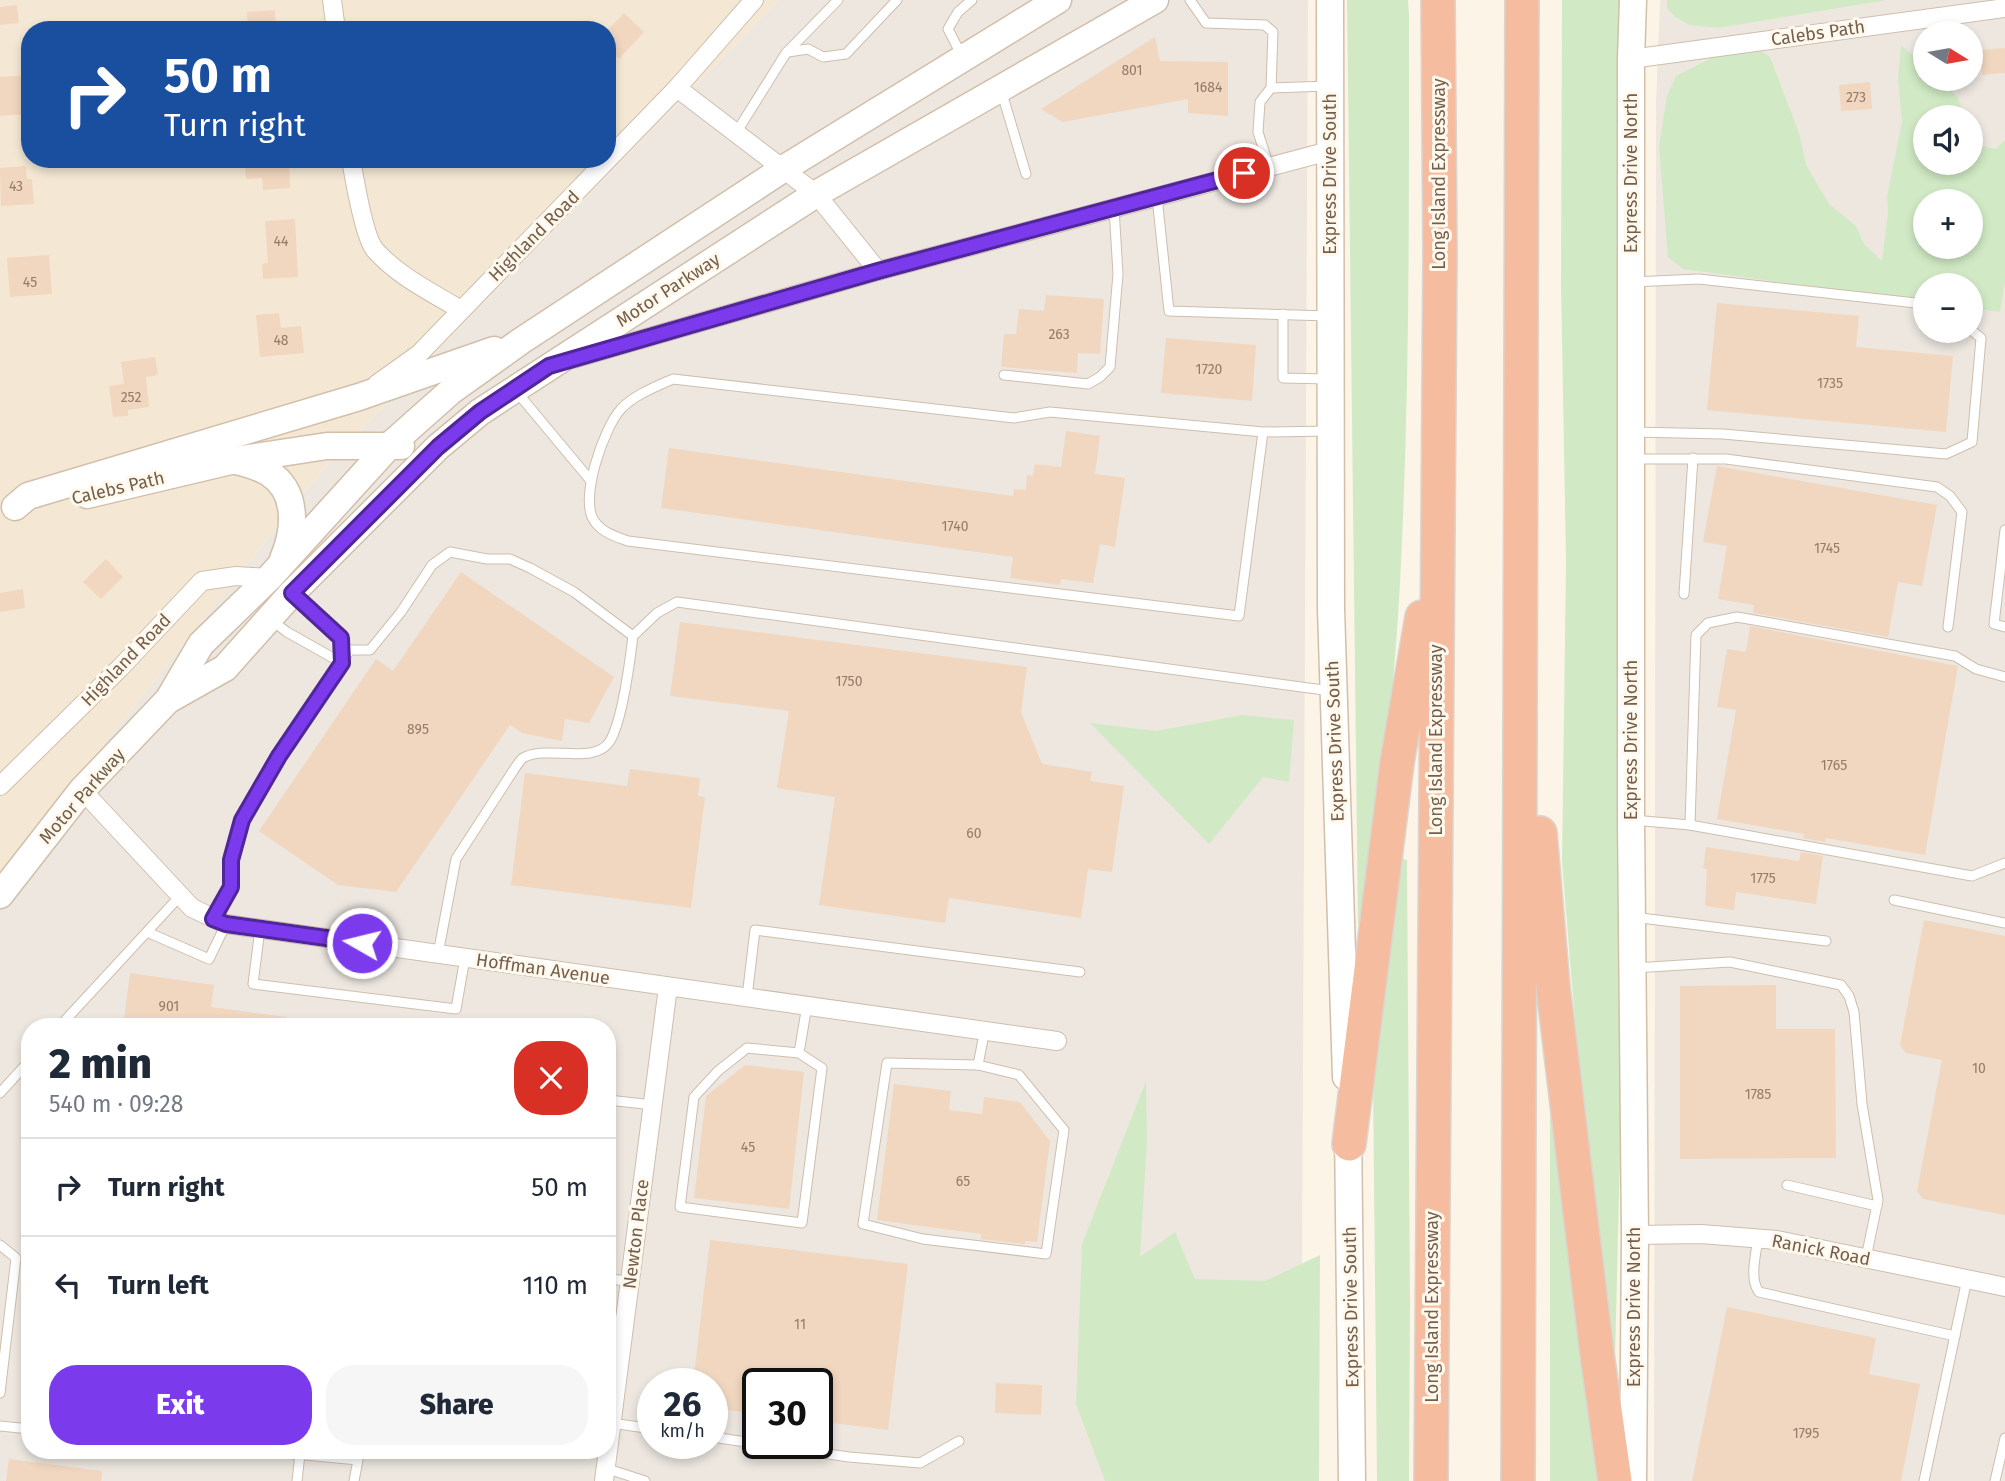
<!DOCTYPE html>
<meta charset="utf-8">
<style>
body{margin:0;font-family:"Fira Sans",sans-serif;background:#f6f6f7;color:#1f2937;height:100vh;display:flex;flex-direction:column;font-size:26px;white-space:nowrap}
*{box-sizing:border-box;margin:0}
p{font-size:23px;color:#747a83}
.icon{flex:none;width:38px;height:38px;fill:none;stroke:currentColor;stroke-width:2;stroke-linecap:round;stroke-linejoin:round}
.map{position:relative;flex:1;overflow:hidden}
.details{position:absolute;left:21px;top:1018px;width:595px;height:441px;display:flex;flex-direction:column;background:#fff;border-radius:28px;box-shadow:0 4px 10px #0003}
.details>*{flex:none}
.top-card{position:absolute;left:21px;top:21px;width:595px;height:147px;border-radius:28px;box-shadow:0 4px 10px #0003;background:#1a4fa0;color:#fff;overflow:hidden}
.needle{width:46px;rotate:101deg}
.tools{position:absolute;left:1913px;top:21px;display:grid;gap:14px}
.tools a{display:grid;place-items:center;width:70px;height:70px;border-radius:50%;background:#fff;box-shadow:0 4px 10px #0003;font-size:35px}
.speed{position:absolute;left:637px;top:1368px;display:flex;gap:14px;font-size:35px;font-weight:700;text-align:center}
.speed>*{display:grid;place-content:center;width:91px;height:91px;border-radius:50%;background:#fff;box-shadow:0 4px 10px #0003;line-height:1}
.speed small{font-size:18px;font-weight:400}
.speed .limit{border:4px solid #111;border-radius:10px;background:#fff;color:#111}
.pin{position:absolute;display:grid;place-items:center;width:60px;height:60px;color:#fff;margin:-30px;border:4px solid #fff;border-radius:50%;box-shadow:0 2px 7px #0007}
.me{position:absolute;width:77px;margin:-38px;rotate:278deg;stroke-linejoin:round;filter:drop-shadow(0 0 5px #0008)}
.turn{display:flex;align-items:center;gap:24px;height:147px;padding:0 28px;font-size:32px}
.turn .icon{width:91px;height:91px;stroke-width:2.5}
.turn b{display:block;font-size:49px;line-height:60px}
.round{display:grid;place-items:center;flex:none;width:74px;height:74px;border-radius:28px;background:#f6f6f7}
.head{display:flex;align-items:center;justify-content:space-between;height:119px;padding:0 28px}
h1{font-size:42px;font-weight:800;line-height:52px}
.action{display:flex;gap:14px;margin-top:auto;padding:14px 28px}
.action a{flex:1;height:80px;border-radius:28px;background:#7c3aed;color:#fff;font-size:28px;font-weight:800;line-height:80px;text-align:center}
.action a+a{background:#f6f6f7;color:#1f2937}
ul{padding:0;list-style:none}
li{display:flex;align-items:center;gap:21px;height:98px;padding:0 28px;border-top:2px solid #e0e1e3}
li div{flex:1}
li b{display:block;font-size:26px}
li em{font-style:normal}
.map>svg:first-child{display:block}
</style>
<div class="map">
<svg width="2005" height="1481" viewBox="0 0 2005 1481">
<rect width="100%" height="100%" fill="#fcf5e7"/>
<!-- residential -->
<path fill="#f4e8d5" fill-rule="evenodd" d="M 0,0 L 779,0 L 328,463 L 0,874 ZM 30,30 L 607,30 L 607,159 L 30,159 Z"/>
<!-- industrial -->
<g fill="#ede7e0" fill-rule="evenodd">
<path d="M 779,0 L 1308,0 L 1301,1481 L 0,1481 L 0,874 L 328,463 ZM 30,1027 L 607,1027 L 607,1451 L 30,1451 ZM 653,1384 L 712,1384 L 712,1444 L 653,1444 ZM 758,1384 L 817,1384 L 817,1444 L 758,1444 Z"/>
<path d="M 1660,0 L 2005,0 L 2005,1481 L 1654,1481 L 1656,103 ZM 1925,33 L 1970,33 L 1970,79 L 1925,79 ZM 1925,117 L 1970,117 L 1970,163 L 1925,163 ZM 1925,201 L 1970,201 L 1970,247 L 1925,247 ZM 1925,285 L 1970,285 L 1970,331 L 1925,331 Z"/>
</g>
<!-- green -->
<g fill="#d1eac5" fill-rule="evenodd">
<path d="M 1347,0 L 1408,0 L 1409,15 C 1409,204 1410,394 1400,583 C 1394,697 1380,812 1366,926 L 1358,924 Z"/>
<path d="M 1562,0 L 1620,0 L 1621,1113 L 1615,1360 L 1609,1359 L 1584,1131 L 1562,863 L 1566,562 L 1561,283 Z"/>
<path d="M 1667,0 L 1887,0 L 1718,28 L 1690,25 L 1675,17 L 1667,8 Z"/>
<path d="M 1901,46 L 1925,64 L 1925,79 L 1941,79 L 1958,98 L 1964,117 L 1925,117 L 1925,163 L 1970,163 L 1971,131 L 1979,145 L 1996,149 L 2005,140 L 2005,282 L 2000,312 L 1971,308 L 1970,285 L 1925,285 L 1925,302 L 1683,269 L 1668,257 L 1659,147 L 1667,96 L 1676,76 L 1723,52 L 1757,48 L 1770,57 L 1799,133 L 1806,165 L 1829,204 L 1856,226 L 1864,244 L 1882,261 L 1888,213 L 1887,196 L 1902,122 L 1898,77 ZM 1925,201 L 1970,201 L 1970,247 L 1925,247 Z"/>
<path d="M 1242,715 L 1294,720 L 1289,782 L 1263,777 L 1209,844 L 1090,723 L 1156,731 Z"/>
<path d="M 1399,858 L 1407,860 L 1410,1303 L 1409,1481 L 1377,1481 L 1373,1082 Z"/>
<path d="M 1550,1069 L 1556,1070 L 1598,1481 L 1550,1481 Z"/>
<path d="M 1146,1081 L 1147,1142 L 1140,1257 L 1175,1232 L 1195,1279 L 1265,1281 L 1320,1255 L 1319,1481 L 1105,1481 L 1076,1404 L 1082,1244 Z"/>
</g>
<!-- building -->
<g fill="#f1d7bf">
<path d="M 17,5 L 19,23 L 0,25 L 0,7 Z"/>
<path d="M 275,10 L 276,30 L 248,30 L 247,12 Z"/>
<path d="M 624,13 L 644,32 L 619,59 L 607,49 L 607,31 Z"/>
<path d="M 1155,37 L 1160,61 L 1228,62 L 1228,116 L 1188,113 L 1188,99 L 1063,122 L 1041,109 Z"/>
<path d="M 2005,48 L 2005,73 L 1982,75 L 1981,50 Z"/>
<path d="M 30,75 L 30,95 L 27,96 L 28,114 L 0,116 L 0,77 Z"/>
<path d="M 1870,82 L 1872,109 L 1841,111 L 1839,85 Z"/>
<path d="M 244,159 L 289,159 L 290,188 L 263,190 L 262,178 L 246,179 Z"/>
<path d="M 26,166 L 27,179 L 32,179 L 34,204 L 1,206 L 0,168 Z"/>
<path d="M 295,219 L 298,277 L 263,279 L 262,264 L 268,263 L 265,221 Z"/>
<path d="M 49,255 L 52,294 L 10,297 L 7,258 Z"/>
<path d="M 1046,295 L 1104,299 L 1100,354 L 1078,353 L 1077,373 L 1001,367 L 1004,334 L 1016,334 L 1019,309 L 1044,311 Z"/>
<path d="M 1717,303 L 1859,316 L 1856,347 L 1953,356 L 1946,432 L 1707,410 Z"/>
<path d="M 279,313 L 281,328 L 301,326 L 304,353 L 260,357 L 256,315 Z"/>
<path d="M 1166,338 L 1256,345 L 1252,401 L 1161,393 Z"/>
<path d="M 155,357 L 158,375 L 146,377 L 149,407 L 128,410 L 128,416 L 113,417 L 109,386 L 124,384 L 121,362 Z"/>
<path d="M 1066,431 L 1100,436 L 1095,474 L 1125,478 L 1115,547 L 1100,544 L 1093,583 L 1061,579 L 1060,585 L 1010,578 L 1013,557 L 661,508 L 669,448 L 1013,496 L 1014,489 L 1026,490 L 1027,475 L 1033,476 L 1035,464 L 1061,467 Z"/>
<path d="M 1717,466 L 1937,505 L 1922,586 L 1898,582 L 1888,637 L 1753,613 L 1754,605 L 1718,599 L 1727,546 L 1703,542 Z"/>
<path d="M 106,559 L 123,577 L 101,599 L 83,582 Z"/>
<path d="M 461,572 L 614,677 L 589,723 L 565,719 L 562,741 L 522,733 L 510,725 L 396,892 L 338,885 L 259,831 L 376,659 L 393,671 Z"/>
<path d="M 23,589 L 25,608 L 0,612 L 0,593 Z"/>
<path d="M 680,622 L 1027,667 L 1021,712 L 1042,764 L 1092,772 L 1090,781 L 1124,786 L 1112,872 L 1088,869 L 1081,918 L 949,898 L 945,923 L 819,905 L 835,797 L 777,788 L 789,711 L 670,696 Z"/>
<path d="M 1750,626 L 1958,666 L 1925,855 L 1826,838 L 1825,842 L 1803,838 L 1804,834 L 1717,819 L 1736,710 L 1717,707 L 1727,649 L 1746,652 Z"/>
<path d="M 630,769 L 700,778 L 698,796 L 705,797 L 691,908 L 511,885 L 525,773 L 627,786 Z"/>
<path d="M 1706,847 L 1799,861 L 1801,852 L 1823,856 L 1816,904 L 1736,892 L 1734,910 L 1705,906 L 1707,869 L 1703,868 Z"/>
<path d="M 1924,920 L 2005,936 L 2005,1215 L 1923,1199 L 1917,1191 L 1942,1060 L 1906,1053 L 1900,1045 Z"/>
<path d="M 130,973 L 214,985 L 211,1007 L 287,1017 L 287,1027 L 123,1027 Z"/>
<path d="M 1776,985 L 1776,1029 L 1835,1029 L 1836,1158 L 1680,1159 L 1680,986 Z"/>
<path d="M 745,1065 L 804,1072 L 789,1209 L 694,1198 L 706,1096 Z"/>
<path d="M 894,1084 L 951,1091 L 949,1110 L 982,1114 L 984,1097 L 1020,1102 L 1050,1141 L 1037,1242 L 1025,1241 L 1025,1244 L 981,1239 L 981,1234 L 877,1220 Z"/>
<path d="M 710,1240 L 908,1264 L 888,1430 L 817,1421 L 817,1384 L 758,1384 L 758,1414 L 712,1408 L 712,1384 L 693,1384 Z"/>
<path d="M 1727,1307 L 1876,1338 L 1869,1374 L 1920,1384 L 1901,1481 L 1692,1481 Z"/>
<path d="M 996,1383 L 1042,1385 L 1041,1415 L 995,1413 Z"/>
<path d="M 9,1459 L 102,1471 L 101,1481 L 6,1481 Z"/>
</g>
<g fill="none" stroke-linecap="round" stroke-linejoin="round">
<defs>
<g id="lane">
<path d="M 1190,0 L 1206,23 L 1265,25 L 1273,32 L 1271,88 L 1260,102 L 1258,132 L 1269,167"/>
<path d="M 788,52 L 808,49 L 823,57 L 846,54 L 897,0"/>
<path d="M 962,56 L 948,29 L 958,12 L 972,0"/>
<path d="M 1271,88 L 1329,86"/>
<path d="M 1001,90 L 1026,174"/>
<path d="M 736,133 L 786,53 L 838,0"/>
<path d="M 1157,197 L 1169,311 L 1329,316"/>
<path d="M 1632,282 L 1699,279 L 1925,304"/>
<path d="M 1283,314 L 1283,378 L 1327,379"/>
<path d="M 1004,375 L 1088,384 L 1100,377 L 1110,367 L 1118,274 L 1114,208"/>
<path d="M 516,391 L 591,481"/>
<path d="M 1263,432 L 1239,616 L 628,541 C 617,537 603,533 595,522 C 578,501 604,427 621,409 C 634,395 655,387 673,379 L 1014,418 L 1050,412 L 1263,432 L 1329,431"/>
<path d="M 1634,432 L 1723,434 L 1946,454 L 1972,442 L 1981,338 L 1970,329"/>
<path d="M 1634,459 L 1726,459 L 1937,487 L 1950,496 L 1962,512 L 1948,627"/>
<path d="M 2005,530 L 1994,624 L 2005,627"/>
<path d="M 1684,594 L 1693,458"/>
<path d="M 271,620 L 287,632 L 342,663 L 341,638 L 295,595"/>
<path d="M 1633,820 L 1690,825 L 1972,876 L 2005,863"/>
<path d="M 1690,825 L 1696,635 L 1708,623 L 1737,617 L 1955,656 L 1976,669 L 2005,677"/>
<path d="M 1894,900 L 2005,923"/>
<path d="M 1633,917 L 1826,941"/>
<path d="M 213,919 L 231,887 L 231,861 L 242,820 L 279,756 L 350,650 L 370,650 L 401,612 L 432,565 L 450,552 L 487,559 L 510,559 L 530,568 L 574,592 L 633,636"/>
<path d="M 260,929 L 253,984 L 456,1009 L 465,958"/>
<path d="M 147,932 L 209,959 L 226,924"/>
<path d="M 438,954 L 456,859 L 513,771 C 516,767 519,761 523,758 C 546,744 595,766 610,741 C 622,721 630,661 633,636 L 657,613 L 677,602 L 1331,691"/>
<path d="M 1634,968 L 1730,962 L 1841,985 L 1849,996 L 1854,1012 L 1862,1104 L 1878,1200 L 1866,1258"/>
<path d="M 747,997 L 755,930 L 1080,972"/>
<path d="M 59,1027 L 180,896"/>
<path d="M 799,1053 L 747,1048 L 718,1071 L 694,1097 L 680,1207 L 802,1223 L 822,1068 L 799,1053 L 807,1005"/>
<path d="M 887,1063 L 978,1065 L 1019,1075 L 1064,1130 L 1046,1254 L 923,1239 L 863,1224 Z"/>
<path d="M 978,1065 L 985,1029"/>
<path d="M 0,1093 L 30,1060"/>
<path d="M 607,1108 L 608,1100 L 653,1105"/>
<path d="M 1787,1185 L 1877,1206"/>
<path d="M 1758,1238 C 1756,1254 1749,1279 1759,1292 L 1955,1336"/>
<path d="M 0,1245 L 16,1258 L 0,1393"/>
<path d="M 607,1278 L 630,1282"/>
<path d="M 611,1423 L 653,1429"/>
<path d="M 0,1426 L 30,1429"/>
<path d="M 712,1437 L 849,1457 L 920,1463 L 959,1441"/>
<path d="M 263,1451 L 358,1460 L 354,1481"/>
<path d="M 605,1468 L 645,1481"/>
<path d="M 297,1481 L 300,1454"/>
<path d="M 1924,1481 L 1967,1279"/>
<path d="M 1995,1481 L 2005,1438"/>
</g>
<g id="street">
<path d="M 332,0 L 336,30"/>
<path d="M 1631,59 L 2005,8"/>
<path d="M 677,88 L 816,194 L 878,271"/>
<path d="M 351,159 C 354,177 364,237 375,250 C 398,276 431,292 461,310"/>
<path d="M 573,359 L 878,271 L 1329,151"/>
<path d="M 377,384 L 419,354 L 677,88 L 754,0"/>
<path d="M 0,786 L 120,668 L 202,581 L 236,576 L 269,578"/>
<path d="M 82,790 L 192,908 L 226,924 L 1057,1041"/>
<path d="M 1635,1235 L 1701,1234 L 1777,1240 L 2005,1287"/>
<path d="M 604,1481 L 668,987"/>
</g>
<g id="secondary">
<path d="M 1330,0 L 1331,609 L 1346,1077"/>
<path d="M 237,461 C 247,464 260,467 269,473 C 299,492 295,531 283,559"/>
<path d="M 87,495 L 235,460 L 327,446 L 401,446"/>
<path d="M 15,507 L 28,496 L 359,397 L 494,350"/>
<path d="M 170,699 L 225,668 L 292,593 L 438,447 L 480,412 L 816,194 L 1155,0"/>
<path d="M 0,895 L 82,790 L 168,700 L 201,644 L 269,578 L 389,446 L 451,391 L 521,341 L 783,169 L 1058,0"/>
<path d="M 1348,1126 L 1352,1481"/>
<path d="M 1633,1481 L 1635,1235 L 1631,820 L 1631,59 L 1633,0"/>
</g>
<g id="highway">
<path d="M 1540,833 L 1553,987 L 1597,1354 L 1615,1481"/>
<path d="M 1349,1144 L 1397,763 L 1422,617"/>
<path d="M 1431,1481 L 1440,253 L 1438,0"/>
<path d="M 1518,1481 L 1522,0"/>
</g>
</defs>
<!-- lane casing -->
<use href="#lane" stroke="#cebead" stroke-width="11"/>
<!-- street casing -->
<use href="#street" stroke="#cebead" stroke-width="20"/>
<!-- secondary casing -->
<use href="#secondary" stroke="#d1bfaa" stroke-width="29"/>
<!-- highway casing -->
<use href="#highway" stroke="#dbd5d0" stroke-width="36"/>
<!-- lane -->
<use href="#lane" stroke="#fff" stroke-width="9"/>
<!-- street -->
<use href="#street" stroke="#fff" stroke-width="18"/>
<!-- secondary -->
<use href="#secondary" stroke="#fff" stroke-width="26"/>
<!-- highway -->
<use href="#highway" stroke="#f5bc9f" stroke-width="33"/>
</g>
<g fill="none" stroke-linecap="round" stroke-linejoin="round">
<defs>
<path id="route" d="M 362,943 L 226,924 L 213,919 L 231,887 L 231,860 L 242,820 L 279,756 L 342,663 L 341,638 L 292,593 L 438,447 L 480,412 L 549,366 L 878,271 L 1244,173"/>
</defs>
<!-- route casing -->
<use href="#route" stroke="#51269a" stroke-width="18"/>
<!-- route -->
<use href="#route" stroke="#7c3aed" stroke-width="12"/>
</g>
<g text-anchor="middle" stroke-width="6" stroke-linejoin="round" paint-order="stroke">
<!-- number labels -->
<g font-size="14" fill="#947c69">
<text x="1132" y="75">801</text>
<text x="1208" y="92">1684</text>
<text x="1856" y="102">273</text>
<text x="16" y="191">43</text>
<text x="281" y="246">44</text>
<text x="30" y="287">45</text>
<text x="1059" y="339">263</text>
<text x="281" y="345">48</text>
<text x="1209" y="374">1720</text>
<text x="1830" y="388">1735</text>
<text x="131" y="402">252</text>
<text x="955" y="531">1740</text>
<text x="1827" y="553">1745</text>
<text x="849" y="686">1750</text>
<text x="418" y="734">895</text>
<text x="1834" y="770">1765</text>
<text x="974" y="838">60</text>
<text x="1763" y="883">1775</text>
<text x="169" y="1011">901</text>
<text x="1979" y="1073">10</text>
<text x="1758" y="1099">1785</text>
<text x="748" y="1152">45</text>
<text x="963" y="1186">65</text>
<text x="800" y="1329">11</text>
<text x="1806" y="1438">1795</text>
</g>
<!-- street labels -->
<g font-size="18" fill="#755e4c" stroke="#fff9ed">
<text transform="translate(1818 33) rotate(-8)" y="6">Calebs Path</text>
<text transform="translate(1631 173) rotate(-90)" y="6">Express Drive North</text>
<text transform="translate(1330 174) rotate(-90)" y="6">Express Drive South</text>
<text transform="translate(1439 174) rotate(-90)" y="6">Long Island Expressway</text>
<text transform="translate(534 236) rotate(-45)" y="6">Highland Road</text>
<text transform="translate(668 290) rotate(-33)" y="6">Motor Parkway</text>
<text transform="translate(118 488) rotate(-13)" y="6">Calebs Path</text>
<text transform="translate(126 660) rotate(-46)" y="6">Highland Road</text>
<text transform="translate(1436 740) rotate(-90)" y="6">Long Island Expressway</text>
<text transform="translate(1631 740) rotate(-90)" y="6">Express Drive North</text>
<text transform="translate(1335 741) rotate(-92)" y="6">Express Drive South</text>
<text transform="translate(82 796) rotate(-49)" y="6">Motor Parkway</text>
<text transform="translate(543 969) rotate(8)" y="6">Hoffman Avenue</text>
<text transform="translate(636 1234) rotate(-83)" y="6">Newton Place</text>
<text transform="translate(1821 1250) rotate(11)" y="6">Ranick Road</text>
<text transform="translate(1351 1307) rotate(-91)" y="6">Express Drive South</text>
<text transform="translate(1432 1307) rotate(-90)" y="6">Long Island Expressway</text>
<text transform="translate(1634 1307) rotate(-90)" y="6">Express Drive North</text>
</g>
</g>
</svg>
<div class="tools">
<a><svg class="needle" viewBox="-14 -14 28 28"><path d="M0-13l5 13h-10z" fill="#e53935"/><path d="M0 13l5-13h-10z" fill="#747a83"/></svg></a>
<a><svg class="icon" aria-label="sound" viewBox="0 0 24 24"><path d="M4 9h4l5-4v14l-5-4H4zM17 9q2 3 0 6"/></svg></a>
<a>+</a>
<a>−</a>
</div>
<div class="speed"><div>26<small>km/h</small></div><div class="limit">30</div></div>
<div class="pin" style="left:1244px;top:173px;background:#d93025"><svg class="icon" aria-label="arrive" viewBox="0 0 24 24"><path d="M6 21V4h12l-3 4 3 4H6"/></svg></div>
<svg class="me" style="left:362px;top:943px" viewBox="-20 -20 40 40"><circle r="17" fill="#7c3aed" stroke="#fff" stroke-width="3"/><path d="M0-11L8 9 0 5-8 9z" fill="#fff"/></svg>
<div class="top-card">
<div class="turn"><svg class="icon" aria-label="right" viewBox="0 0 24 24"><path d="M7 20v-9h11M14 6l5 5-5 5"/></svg><div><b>50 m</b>Turn right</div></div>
</div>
<section class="details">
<div class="head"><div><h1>2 min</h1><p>540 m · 09:28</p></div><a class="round" style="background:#d93025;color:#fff"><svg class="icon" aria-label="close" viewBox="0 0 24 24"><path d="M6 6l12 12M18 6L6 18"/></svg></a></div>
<ul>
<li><svg class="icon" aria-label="right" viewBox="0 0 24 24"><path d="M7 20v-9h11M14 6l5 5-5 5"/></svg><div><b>Turn right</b></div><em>50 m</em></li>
<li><svg class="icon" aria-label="left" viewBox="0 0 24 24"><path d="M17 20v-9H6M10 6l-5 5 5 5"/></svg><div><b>Turn left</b></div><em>110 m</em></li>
</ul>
<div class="action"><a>Exit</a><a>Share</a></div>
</section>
</div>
